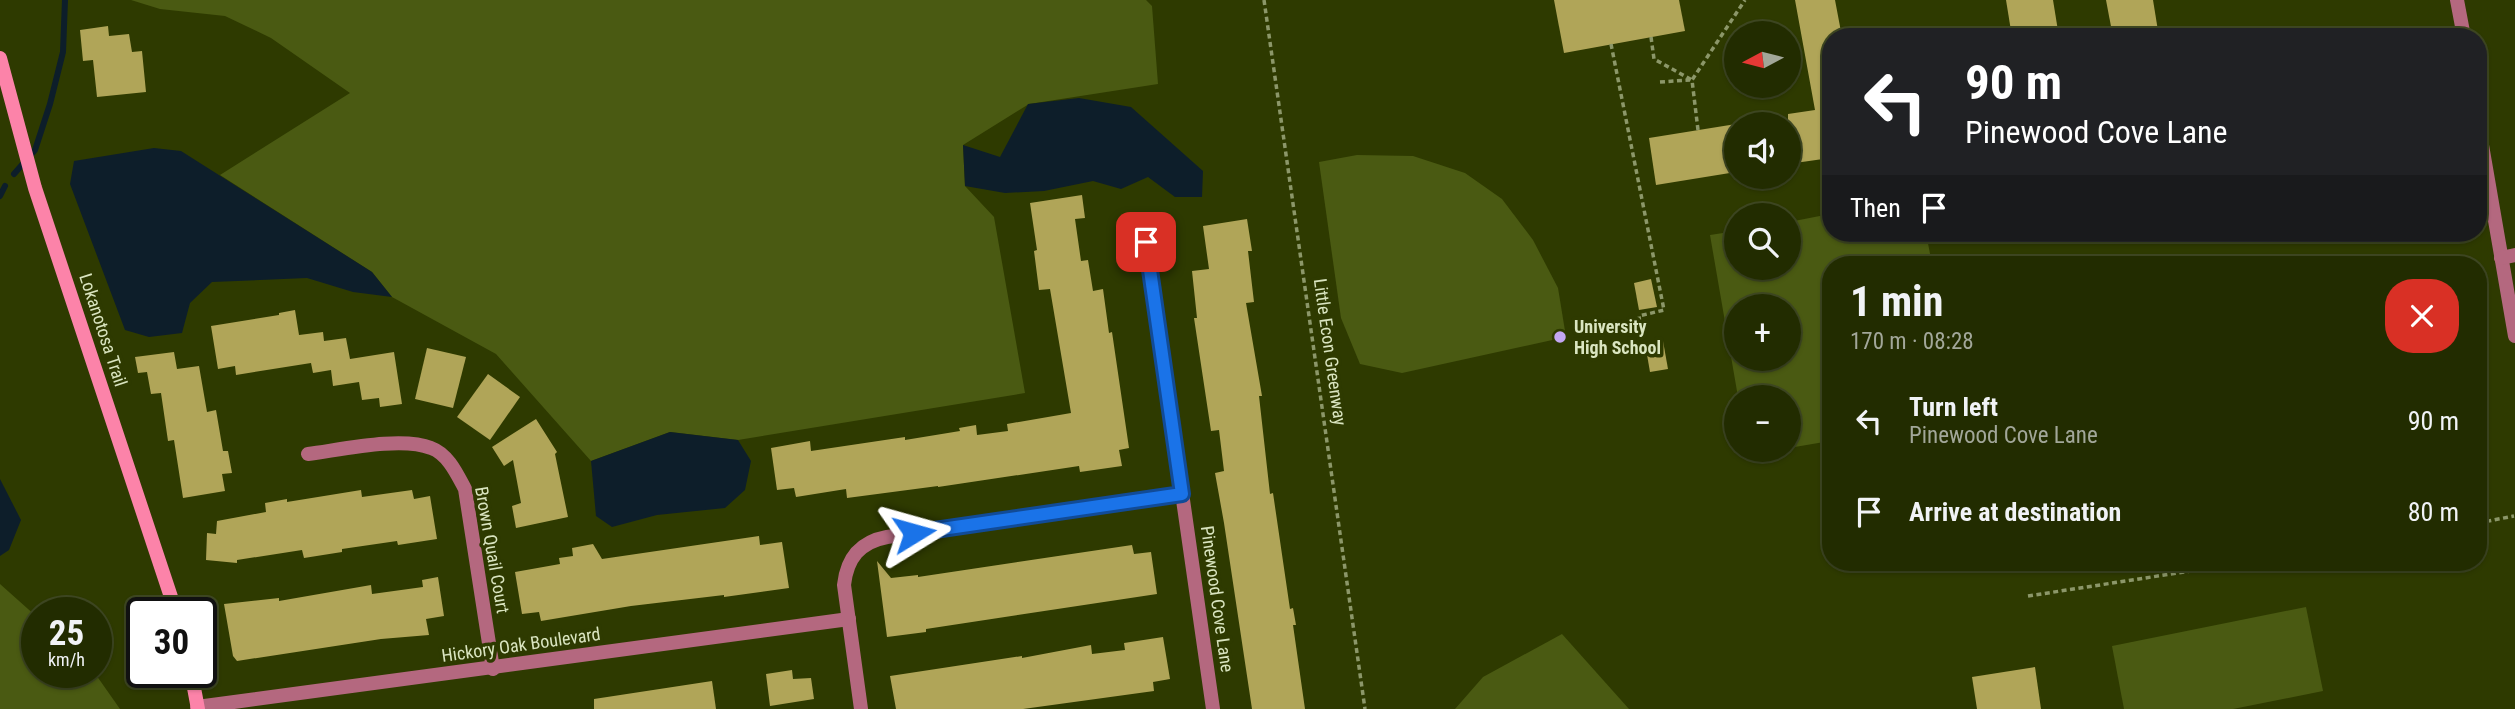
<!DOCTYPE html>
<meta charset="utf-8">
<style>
body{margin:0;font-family:"Roboto Condensed",sans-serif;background:#2a340a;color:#f1f3f6;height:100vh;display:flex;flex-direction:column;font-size:26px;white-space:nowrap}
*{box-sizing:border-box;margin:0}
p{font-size:23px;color:#a2a799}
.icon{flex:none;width:38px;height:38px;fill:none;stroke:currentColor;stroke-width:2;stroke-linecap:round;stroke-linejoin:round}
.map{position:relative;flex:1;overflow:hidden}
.sheet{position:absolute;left:1822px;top:256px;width:665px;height:315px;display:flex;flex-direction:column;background:#222c00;border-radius:28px;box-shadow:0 2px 5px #0004,0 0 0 2px #3f4822}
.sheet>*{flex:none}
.hud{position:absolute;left:1822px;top:28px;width:665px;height:214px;border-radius:28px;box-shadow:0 2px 5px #0004,0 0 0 2px #3f4822;background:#202124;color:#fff;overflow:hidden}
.needle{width:46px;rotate:263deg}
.fabs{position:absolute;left:1724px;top:21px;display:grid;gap:14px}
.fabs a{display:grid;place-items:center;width:77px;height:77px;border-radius:50%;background:#222c00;box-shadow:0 2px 5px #0004,0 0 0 2px #3f4822;font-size:35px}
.speed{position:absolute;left:21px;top:597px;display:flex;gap:14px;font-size:35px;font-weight:700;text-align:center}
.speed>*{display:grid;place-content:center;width:91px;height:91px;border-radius:50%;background:#222c00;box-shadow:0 2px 5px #0004,0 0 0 2px #3f4822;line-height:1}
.speed small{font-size:18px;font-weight:400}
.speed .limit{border:4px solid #111;border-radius:10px;background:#fff;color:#111}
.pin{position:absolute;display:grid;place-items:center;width:60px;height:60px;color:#fff;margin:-30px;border-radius:14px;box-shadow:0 4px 10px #0006}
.me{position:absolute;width:77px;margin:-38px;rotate:82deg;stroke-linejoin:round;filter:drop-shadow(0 0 5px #0008)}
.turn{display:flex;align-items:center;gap:24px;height:147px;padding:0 28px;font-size:32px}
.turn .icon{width:91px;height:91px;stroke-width:2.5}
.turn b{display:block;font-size:49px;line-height:60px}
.then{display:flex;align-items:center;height:66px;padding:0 28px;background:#0003;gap:14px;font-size:26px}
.round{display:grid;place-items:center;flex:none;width:74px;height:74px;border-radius:28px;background:#2a340a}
.overview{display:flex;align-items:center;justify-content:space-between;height:119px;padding:0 28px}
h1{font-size:42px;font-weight:700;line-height:52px}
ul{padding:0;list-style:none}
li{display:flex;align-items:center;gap:21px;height:91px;padding:0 28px}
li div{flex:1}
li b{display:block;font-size:26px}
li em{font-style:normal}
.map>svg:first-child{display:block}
</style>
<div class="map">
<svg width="2515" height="709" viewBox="0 0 2515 709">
<rect width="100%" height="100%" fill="#2e3a00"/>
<!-- green -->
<g fill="#4a5a12" fill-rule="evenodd">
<path d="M 131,0 L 1146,0 L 1152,6 L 1158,84 L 1029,104 L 963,145 L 965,186 L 994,217 L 1025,393 L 738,440 L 670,432 L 591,461 L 496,354 L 392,297 L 372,272 L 220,175 L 350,93 L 271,38 L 225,16 L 160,9 Z"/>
<path d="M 1357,155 L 1413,156 L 1465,173 L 1502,199 L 1533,240 L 1558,288 L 1566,337 L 1402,373 L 1360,364 L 1341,318 L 1319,162 Z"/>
<path d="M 1830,214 L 1830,233 L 1926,233 L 1932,264 L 1830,264 L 1830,441 L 1789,448 L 1788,397 L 1738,397 L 1710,235 L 1736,231 L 1736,268 L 1788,268 L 1789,222 ZM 1788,306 L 1788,359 L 1736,359 L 1736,306 Z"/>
<path d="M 0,584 L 37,617 L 37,672 L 94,672 L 120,709 L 0,709 Z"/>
<path d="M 2306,607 L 2323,691 L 2233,709 L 2124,709 L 2112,646 Z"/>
<path d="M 1562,634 L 1629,709 L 1455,709 L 1483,677 Z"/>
</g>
<!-- water -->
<g fill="#0d1e2a">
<path d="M 1079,98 L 1131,107 L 1203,171 L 1202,197 L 1175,197 L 1148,177 L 1121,189 L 1093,181 L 1044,191 L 1005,193 L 965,186 L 963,145 L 1000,157 L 1028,104 Z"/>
<path d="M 154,148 L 181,151 L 372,272 L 392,297 L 353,292 L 307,278 L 212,282 L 190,303 L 182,333 L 149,337 L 125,330 L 70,184 L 74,161 Z"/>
<path d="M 670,432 L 738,440 L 751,461 L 745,490 L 725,508 L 657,515 L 612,527 L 596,516 L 591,461 Z"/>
<path d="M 0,479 L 21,520 L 9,550 L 0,556 Z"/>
</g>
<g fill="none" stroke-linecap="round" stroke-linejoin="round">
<!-- stream -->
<g stroke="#0d1e2a" stroke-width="6">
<path d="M 14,174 L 35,150 L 50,104 L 63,52 L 65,0"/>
<path d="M 0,196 L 5,186"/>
</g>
</g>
<!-- building -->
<g fill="#b0a558">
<path d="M 1554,0 L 1679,0 L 1685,31 L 1564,53 Z"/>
<path d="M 1795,0 L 1835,0 L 1842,37 L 1830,37 L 1830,158 L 1788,164 L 1788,114 L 1815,110 Z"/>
<path d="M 2006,0 L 2053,0 L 2059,37 L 2012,37 Z"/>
<path d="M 2106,0 L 2153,0 L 2159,37 L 2113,37 Z"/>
<path d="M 108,26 L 109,36 L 129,34 L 132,52 L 142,51 L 146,92 L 97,97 L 93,60 L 83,61 L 80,30 Z"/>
<path d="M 1736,124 L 1736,172 L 1656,185 L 1649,138 Z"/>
<path d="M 1082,195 L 1085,218 L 1075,219 L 1081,261 L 1088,260 L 1093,291 L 1103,289 L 1109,333 L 1112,332 L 1129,448 L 1119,450 L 1122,466 L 1080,472 L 1079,466 L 938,487 L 938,486 L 847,498 L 846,489 L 796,497 L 794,488 L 777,490 L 771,448 L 810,441 L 811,451 L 905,437 L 905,440 L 960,431 L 959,428 L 976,425 L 977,435 L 1008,431 L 1007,424 L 1071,413 L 1050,289 L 1039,290 L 1034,251 L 1037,250 L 1030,203 Z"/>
<path d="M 1247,219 L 1252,251 L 1248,251 L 1254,302 L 1246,303 L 1262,396 L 1259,396 L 1270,494 L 1273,493 L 1290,609 L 1293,608 L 1296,625 L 1293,625 L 1305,709 L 1252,709 L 1224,523 L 1215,473 L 1224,471 L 1219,430 L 1211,431 L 1194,318 L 1197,318 L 1192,271 L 1209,269 L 1203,226 Z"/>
<path d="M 1651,279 L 1657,307 L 1639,310 L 1634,283 Z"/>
<path d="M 295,310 L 299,335 L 323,332 L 324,341 L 346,338 L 350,359 L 394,352 L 402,404 L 380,407 L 379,398 L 362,400 L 359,382 L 333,386 L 331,370 L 313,373 L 311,363 L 236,375 L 235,366 L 218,369 L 211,326 L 279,315 L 279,313 Z"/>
<path d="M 1663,341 L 1668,369 L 1650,372 L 1645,343 Z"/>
<path d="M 427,348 L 466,357 L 453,408 L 415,399 Z"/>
<path d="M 174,352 L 177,369 L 199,366 L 207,412 L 216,410 L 223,451 L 228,451 L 232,473 L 222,474 L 225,491 L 183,498 L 174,440 L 168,441 L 161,393 L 151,394 L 147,372 L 138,373 L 135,357 Z"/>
<path d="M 488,374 L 520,397 L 490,440 L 457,417 Z"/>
<path d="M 536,419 L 557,452 L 555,454 L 568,517 L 516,528 L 512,506 L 521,503 L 513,460 L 504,466 L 492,447 Z"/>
<path d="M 361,490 L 362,497 L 412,490 L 414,499 L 430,496 L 437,539 L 398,545 L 397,541 L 342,549 L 342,552 L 304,558 L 302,550 L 237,560 L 237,563 L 206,560 L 207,533 L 216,534 L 217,521 L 266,512 L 265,503 L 287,499 L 287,502 Z"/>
<path d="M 759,536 L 760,545 L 782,542 L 789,588 L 724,597 L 724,595 L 631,606 L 541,621 L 539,612 L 522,614 L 515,572 L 560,564 L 559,558 L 573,556 L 572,548 L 593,544 L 602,559 Z"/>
<path d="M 1132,545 L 1134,554 L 1151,552 L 1157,594 L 926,629 L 926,632 L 887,637 L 877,561 L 891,578 L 918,575 L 918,577 Z"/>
<path d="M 438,577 L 444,616 L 426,619 L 429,635 L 381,639 L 237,661 L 233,656 L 224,604 L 279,598 L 279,601 L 371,585 L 372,594 L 423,587 L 422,580 Z"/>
<path d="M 1163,637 L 1170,679 L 1153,682 L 1154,691 L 1023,709 L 896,709 L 890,676 L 1022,656 L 1022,658 L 1091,645 L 1092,654 L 1125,650 L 1124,643 Z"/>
<path d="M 2035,667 L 2041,709 L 1977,709 L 1972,677 Z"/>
<path d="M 792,670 L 793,679 L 811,678 L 814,699 L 770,706 L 766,674 Z"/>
<path d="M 712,681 L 716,709 L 594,709 L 594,699 Z"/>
</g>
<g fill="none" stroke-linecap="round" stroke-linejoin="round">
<!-- path -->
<g stroke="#8c9769" stroke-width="3.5" stroke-dasharray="5 3.5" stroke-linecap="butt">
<path d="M 1264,0 L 1365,709"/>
<path d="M 1651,37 L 1654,59 L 1692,80"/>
<path d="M 1611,44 L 1664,310 L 1639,316 L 1643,351"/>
<path d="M 1660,82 L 1690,80"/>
<path d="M 1698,130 L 1692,80 L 1745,0"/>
<path d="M 2478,523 L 2514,516"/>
<path d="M 2028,596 L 2249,562"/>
</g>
<!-- street -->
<g stroke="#b4687f" stroke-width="14">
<path d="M 2457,0 L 2464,37"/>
<path d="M 2478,122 L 2515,336"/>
<path d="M 1146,242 L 1213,709"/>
<path d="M 2501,258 L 2515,255"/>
<path d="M 308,454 C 340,450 401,436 431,448 C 448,454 457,474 465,489 L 493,669"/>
<path d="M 197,707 L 849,619"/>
<path d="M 861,709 L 844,585 C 847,558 860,542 887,537 L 1182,494"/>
</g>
<!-- secondary -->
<g stroke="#fc83a9" stroke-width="14">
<path d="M 0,58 L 35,188 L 176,612"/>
<path d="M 191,672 L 198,709"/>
</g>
</g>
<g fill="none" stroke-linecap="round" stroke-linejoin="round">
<defs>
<path id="route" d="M 914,533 L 1182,494 L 1146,242"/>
</defs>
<!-- route casing -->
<use href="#route" stroke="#114b97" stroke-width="18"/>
<!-- route -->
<use href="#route" stroke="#1a73e8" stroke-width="12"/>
</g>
<!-- markers -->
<circle fill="#c4a7f2" stroke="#2e3a00" stroke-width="2.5" cx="1560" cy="337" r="7"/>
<g text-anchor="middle" stroke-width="7" stroke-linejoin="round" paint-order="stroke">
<!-- poi labels -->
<g font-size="18" font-weight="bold" fill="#dae5c0" stroke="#2e3a00" text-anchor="start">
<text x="1574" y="333">University<tspan x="1574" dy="21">High School</tspan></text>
</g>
<!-- street labels -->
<g font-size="18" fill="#dae5c0" stroke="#2e3a00">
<text transform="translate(103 330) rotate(72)" y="6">Lokanotosa Trail</text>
<text transform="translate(1330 352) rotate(82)" y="6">Little Econ Greenway</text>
<text transform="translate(492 550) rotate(80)" y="6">Brown Quail Court</text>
<text transform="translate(1217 599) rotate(82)" y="6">Pinewood Cove Lane</text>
<text transform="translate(521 645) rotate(-8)" y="6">Hickory Oak Boulevard</text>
</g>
</g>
</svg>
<div class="fabs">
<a><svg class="needle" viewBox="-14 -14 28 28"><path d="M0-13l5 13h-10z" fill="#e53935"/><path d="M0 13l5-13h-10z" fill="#a2a799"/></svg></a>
<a><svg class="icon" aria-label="sound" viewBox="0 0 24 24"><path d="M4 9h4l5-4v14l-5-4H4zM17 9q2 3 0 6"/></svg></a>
<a><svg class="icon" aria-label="search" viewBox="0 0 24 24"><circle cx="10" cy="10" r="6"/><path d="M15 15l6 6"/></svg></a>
<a>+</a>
<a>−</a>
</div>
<div class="speed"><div>25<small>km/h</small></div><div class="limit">30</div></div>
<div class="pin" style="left:1146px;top:242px;background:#d93025"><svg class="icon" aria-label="arrive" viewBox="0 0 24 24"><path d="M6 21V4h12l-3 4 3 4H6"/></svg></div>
<svg class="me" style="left:914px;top:533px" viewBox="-20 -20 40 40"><path d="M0-17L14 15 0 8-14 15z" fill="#1a73e8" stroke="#fff" stroke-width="4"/></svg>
<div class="hud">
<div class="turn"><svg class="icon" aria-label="left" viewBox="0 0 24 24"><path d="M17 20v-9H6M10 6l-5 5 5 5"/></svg><div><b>90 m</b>Pinewood Cove Lane</div></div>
<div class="then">Then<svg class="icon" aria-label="arrive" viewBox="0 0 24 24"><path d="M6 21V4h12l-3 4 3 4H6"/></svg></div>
</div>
<section class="sheet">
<div class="overview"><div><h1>1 min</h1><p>170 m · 08:28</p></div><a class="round" style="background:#d93025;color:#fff"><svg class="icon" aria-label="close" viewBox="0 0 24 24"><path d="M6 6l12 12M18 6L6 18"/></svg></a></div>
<ul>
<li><svg class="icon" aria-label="left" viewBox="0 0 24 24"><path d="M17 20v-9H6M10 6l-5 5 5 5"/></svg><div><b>Turn left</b><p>Pinewood Cove Lane</p></div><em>90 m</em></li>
<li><svg class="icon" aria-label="arrive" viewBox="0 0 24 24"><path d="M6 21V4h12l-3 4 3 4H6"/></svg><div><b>Arrive at destination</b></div><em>80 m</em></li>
</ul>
</section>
</div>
